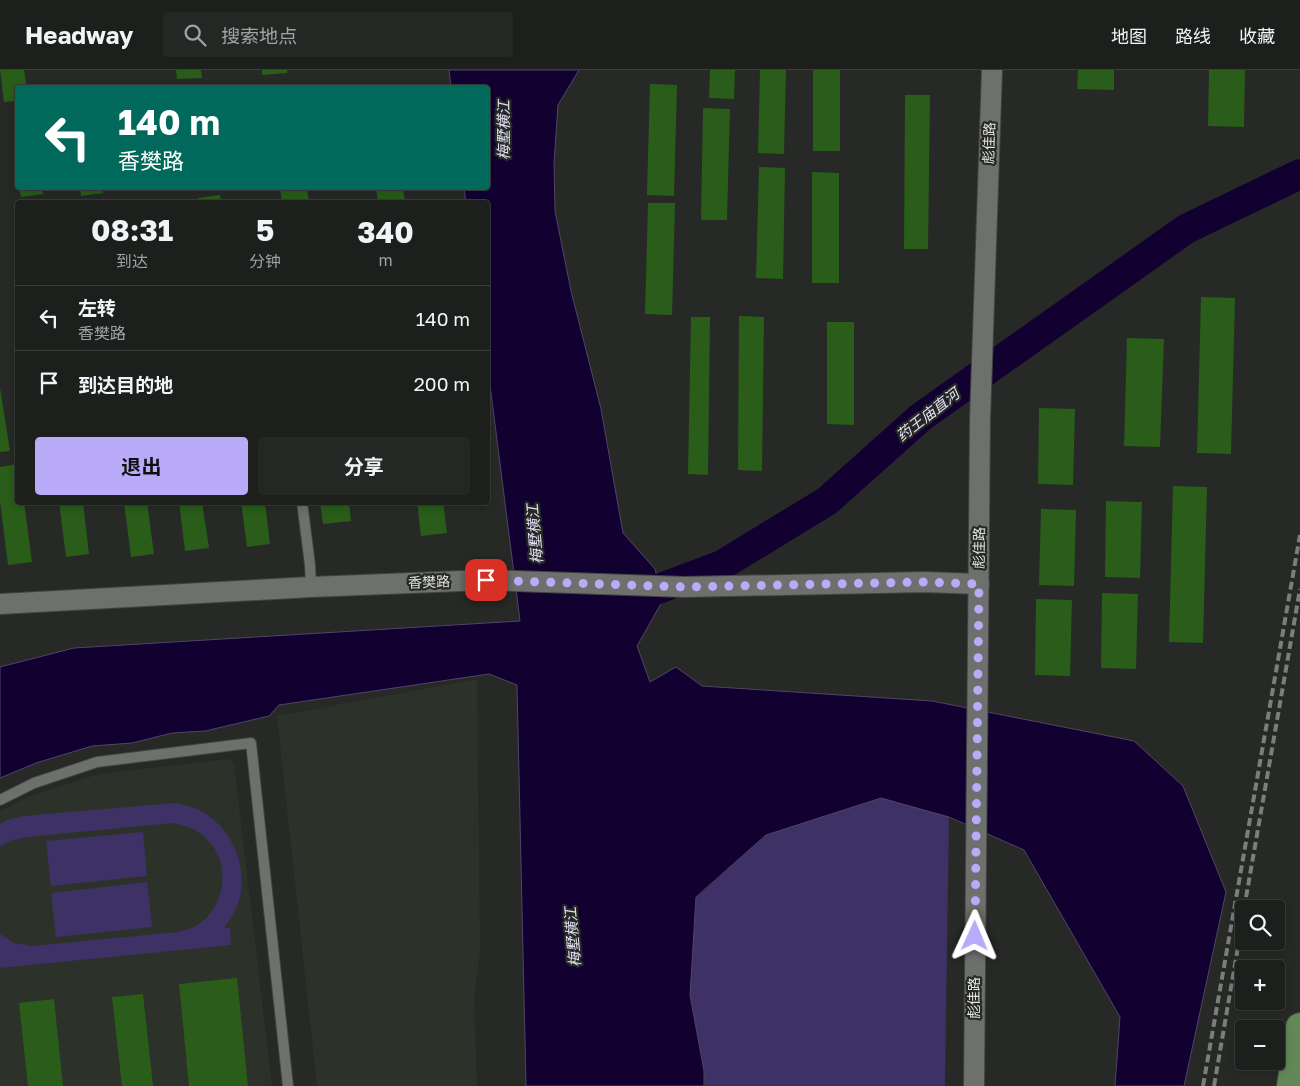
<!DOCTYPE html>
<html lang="zh">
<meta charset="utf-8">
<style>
body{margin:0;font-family:"Golos Text","Noto Sans SC",sans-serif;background:#252725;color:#f1f3f6;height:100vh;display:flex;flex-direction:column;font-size:19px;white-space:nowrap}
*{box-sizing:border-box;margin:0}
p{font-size:16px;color:#a0a2a3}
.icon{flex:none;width:28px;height:28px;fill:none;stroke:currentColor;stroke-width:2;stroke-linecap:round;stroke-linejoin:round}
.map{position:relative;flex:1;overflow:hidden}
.details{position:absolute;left:15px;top:130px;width:475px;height:305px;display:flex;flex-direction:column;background:#1c1f1c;border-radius:5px;box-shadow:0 2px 8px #0003,0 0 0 1px #3a3d3b}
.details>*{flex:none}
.top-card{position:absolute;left:15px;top:15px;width:475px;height:105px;border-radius:5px;box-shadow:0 2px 8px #0003,0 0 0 1px #3a3d3b;background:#00695c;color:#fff;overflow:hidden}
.fabs{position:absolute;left:1235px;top:830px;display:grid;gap:10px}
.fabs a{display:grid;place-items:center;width:50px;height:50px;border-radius:5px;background:#1c1f1c;box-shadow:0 2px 8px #0003,0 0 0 1px #3a3d3b;font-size:25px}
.pin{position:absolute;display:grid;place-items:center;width:42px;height:42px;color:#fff;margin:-21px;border-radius:10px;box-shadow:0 2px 8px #0006}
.me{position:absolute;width:55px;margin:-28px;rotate:1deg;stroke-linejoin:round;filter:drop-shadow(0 0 4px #0008)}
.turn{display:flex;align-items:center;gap:18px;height:105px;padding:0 20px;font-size:22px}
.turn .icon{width:65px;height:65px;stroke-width:2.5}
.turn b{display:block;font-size:35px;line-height:42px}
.eta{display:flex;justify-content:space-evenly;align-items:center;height:85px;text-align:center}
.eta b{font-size:30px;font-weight:700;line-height:35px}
.action{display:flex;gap:10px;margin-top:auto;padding:10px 20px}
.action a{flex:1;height:58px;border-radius:5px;background:#b9abf7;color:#111;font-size:20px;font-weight:700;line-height:58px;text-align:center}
.action a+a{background:#252725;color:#f1f3f6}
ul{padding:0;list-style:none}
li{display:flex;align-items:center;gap:15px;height:65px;padding:0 20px;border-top:1px solid #3a3d3b}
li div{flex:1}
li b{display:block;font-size:19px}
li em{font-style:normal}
header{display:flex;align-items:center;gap:30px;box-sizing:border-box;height:70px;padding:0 25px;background:#1c1f1c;border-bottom:1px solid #3a3d3b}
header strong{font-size:24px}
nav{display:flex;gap:28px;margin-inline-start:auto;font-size:18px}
.search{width:350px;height:45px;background:#252725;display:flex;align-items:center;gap:12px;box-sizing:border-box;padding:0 18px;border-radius:5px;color:#a0a2a3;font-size:19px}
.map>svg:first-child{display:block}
</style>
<header>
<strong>Headway</strong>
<div class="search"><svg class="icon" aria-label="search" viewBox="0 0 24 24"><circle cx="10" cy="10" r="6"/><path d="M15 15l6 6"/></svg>搜索地点</div>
<nav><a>地图</a><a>路线</a><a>收藏</a></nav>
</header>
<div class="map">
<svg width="1300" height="1016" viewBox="0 0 1300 1016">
<rect width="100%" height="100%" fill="#262926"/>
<!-- built -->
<g fill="#2c322a">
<path d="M 477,609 L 480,882 L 474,927 L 477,1016 L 317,1016 L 277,646 Z"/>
<path d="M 229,689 L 234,694 L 272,1016 L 0,1016 L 0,741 L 30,726 L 99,704 Z"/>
</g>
<!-- green -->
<g fill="#3e3165">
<path d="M 881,728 L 949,746 L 945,1016 L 705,1016 L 704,1001 L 690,925 L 696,828 L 766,765 Z"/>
<path d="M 174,733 C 182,735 190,736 197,739 C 229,753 248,793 240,827 C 237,838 231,848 224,858 L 230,858 L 231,875 L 0,898 L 0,864 L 14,873 L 32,876 L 178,862 C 183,860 191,859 196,856 C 229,836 232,786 201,764 C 192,757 182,755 172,753 L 28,767 L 12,770 L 0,777 L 0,754 L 7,750 L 24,746 Z"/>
<path d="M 143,762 L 147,806 L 51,816 L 46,771 Z"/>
<path d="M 147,812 L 152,857 L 56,867 L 51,823 Z"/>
</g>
<!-- water -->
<path fill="#120031" stroke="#514466" d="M 449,0 L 579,0 L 558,35 L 554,93 L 555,141 L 571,221 L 601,339 L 623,463 L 655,499 L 663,530 L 637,576 L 650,612 L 676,597 L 702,616 L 932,631 L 1134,671 L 1183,716 L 1226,822 L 1184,1016 L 1115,1016 L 1120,947 L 1024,780 L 949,747 L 881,728 L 766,765 L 696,827 L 690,925 L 704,1001 L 704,1016 L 526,1016 L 517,615 L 489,604 L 279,635 L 269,646 L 205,661 L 172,663 L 132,673 L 92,676 L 36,693 L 0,708 L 0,597 L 74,578 L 520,551 L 488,299 L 488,132 L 466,132 L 464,118 L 488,118 L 488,18 L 451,17 Z"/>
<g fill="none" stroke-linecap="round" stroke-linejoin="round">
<!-- river -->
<path stroke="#120031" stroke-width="30" d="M 653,521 L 722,495 L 827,431 L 921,347 L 1186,159 L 1300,104"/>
</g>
<!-- building -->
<g fill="#295d19">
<path d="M 0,0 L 24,0 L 27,18 L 18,18 L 18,31 L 4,32 Z"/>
<path d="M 176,0 L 201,0 L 202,8 L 177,9 Z"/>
<path d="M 262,0 L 287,0 L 287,3 L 262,5 Z"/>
<path d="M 710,0 L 735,0 L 734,29 L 709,28 Z"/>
<path d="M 760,0 L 786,0 L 784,84 L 758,83 Z"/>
<rect x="813" y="0" width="27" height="81"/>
<path d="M 1078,0 L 1114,0 L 1114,20 L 1077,19 Z"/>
<path d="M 1209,0 L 1245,0 L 1244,57 L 1208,56 Z"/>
<path d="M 650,14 L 677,15 L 674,126 L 647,125 Z"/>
<path d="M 905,25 L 930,25 L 928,179 L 904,179 Z"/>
<path d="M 703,38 L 730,39 L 727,150 L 701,150 Z"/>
<path d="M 14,76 L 18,76 L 18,96 L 16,96 Z"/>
<path d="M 759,97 L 785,98 L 783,209 L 756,208 Z"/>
<path d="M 812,102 L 839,103 L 839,213 L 812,213 Z"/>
<path d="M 19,118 L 42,118 L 43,124 L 21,127 Z"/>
<path d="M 80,118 L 103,118 L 103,123 L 81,126 Z"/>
<path d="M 280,118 L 307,118 L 309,132 L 282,132 Z"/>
<path d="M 376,118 L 403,118 L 405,132 L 378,132 Z"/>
<path d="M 220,125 L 221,132 L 199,132 L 198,128 Z"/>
<path d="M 648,133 L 675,133 L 672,245 L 645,244 Z"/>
<path d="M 1201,227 L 1235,228 L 1231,384 L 1197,383 Z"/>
<path d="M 739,246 L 764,247 L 762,401 L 738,400 Z"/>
<path d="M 691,247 L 710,247 L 708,405 L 688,404 Z"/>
<path d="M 827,252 L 854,252 L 854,355 L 827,354 Z"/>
<path d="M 1127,268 L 1164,269 L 1160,377 L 1124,376 Z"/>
<path d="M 0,318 L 10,381 L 0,382 Z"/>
<path d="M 1039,338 L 1075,339 L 1073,415 L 1038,414 Z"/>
<path d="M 18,394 L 18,432 L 24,432 L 32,492 L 8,495 L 0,432 L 0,397 Z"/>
<path d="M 1173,416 L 1207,417 L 1203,573 L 1169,572 Z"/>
<path d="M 1106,431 L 1142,432 L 1140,508 L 1105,507 Z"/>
<path d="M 59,432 L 83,432 L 89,484 L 66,487 Z"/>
<path d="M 124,432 L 147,432 L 154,484 L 131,487 Z"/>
<path d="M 179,432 L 202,432 L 209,478 L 185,481 Z"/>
<path d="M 241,432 L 265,432 L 270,474 L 247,477 Z"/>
<path d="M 320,432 L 349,432 L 351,451 L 323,454 Z"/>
<path d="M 417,432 L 443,432 L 447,463 L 421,466 Z"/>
<path d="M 1041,439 L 1076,440 L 1074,516 L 1039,515 Z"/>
<path d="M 1102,523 L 1138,524 L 1136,599 L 1101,598 Z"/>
<path d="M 1036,529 L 1072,530 L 1070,606 L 1035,605 Z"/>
<path d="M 237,908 L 248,1016 L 189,1016 L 179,914 Z"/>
<path d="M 143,924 L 153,1016 L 122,1016 L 112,927 Z"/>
<path d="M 54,929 L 63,1016 L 28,1016 L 19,933 Z"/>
</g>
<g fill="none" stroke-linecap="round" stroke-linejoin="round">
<defs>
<g id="service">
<path d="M 302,432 L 310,495 L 311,517"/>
<path d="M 0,730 L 34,713 L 97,692 L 251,673 L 288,1016"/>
</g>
<g id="minor">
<path d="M 0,534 L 311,517 L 486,510 L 685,517 L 924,512 L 979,514"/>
<path d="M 974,1016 L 980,350 L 992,0"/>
</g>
<path id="primary" d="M 1291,1016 L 1300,957"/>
</defs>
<!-- service casing -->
<use href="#service" stroke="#424442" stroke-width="12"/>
<!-- minor casing -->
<use href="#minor" stroke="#424442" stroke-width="22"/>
<!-- primary casing -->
<use href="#primary" stroke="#424442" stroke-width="30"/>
<!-- service -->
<use href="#service" stroke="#6d706c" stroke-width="10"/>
<!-- minor -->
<use href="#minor" stroke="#6d706c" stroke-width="20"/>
<!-- primary -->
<use href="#primary" stroke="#628858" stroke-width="28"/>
<!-- rail -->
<g stroke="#7c7e7c" stroke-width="4" stroke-dasharray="8 4" stroke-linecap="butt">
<path d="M 1244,839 L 1300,519"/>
<path d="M 1203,1016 L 1300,465"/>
<path d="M 1214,1016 L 1244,842"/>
</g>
</g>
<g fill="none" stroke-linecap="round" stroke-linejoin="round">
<!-- route -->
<path stroke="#b9abf7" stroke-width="9" stroke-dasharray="0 16.2" d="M 486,510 L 685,517 L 924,512 L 979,514 L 975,866"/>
</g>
<g text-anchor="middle" stroke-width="4.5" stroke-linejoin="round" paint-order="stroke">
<!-- street labels -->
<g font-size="14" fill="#e3e4e2" stroke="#262926">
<text transform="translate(989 73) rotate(-88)" y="5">彪佳路</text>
<text transform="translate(979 478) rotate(-89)" y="5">彪佳路</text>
<text transform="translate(429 512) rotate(-2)" y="5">香樊路</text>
<text transform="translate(974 928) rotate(-90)" y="5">彪佳路</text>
</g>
<!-- water labels -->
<g font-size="15" font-style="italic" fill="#e3e0f5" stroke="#262926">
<text transform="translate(504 60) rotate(-90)" y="5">梅墅横江</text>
<text transform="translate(928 345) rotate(-38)" y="5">药王庙直河</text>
<text transform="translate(535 464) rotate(-95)" y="5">梅墅横江</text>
<text transform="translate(573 867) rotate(-95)" y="5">梅墅横江</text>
</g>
</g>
</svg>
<div class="fabs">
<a><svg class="icon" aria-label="search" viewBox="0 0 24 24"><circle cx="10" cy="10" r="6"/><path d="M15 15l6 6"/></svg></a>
<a>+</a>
<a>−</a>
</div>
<div class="pin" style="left:486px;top:510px;background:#d93025"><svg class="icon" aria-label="arrive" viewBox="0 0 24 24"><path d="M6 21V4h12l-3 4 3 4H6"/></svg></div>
<svg class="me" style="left:975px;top:866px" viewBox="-20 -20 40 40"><path d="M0-17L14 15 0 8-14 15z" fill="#b9abf7" stroke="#fff" stroke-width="4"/></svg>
<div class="top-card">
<div class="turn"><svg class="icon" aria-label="left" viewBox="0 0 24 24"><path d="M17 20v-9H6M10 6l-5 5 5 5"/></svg><div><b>140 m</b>香樊路</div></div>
</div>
<section class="details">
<div class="eta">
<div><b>08:31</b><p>到达</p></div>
<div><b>5</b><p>分钟</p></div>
<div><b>340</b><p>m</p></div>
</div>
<ul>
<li><svg class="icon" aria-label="left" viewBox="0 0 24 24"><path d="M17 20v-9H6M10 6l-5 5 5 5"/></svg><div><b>左转</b><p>香樊路</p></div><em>140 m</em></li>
<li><svg class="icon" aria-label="arrive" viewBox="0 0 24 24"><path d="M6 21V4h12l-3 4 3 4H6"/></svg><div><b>到达目的地</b></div><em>200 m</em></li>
</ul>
<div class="action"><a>退出</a><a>分享</a></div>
</section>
</div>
